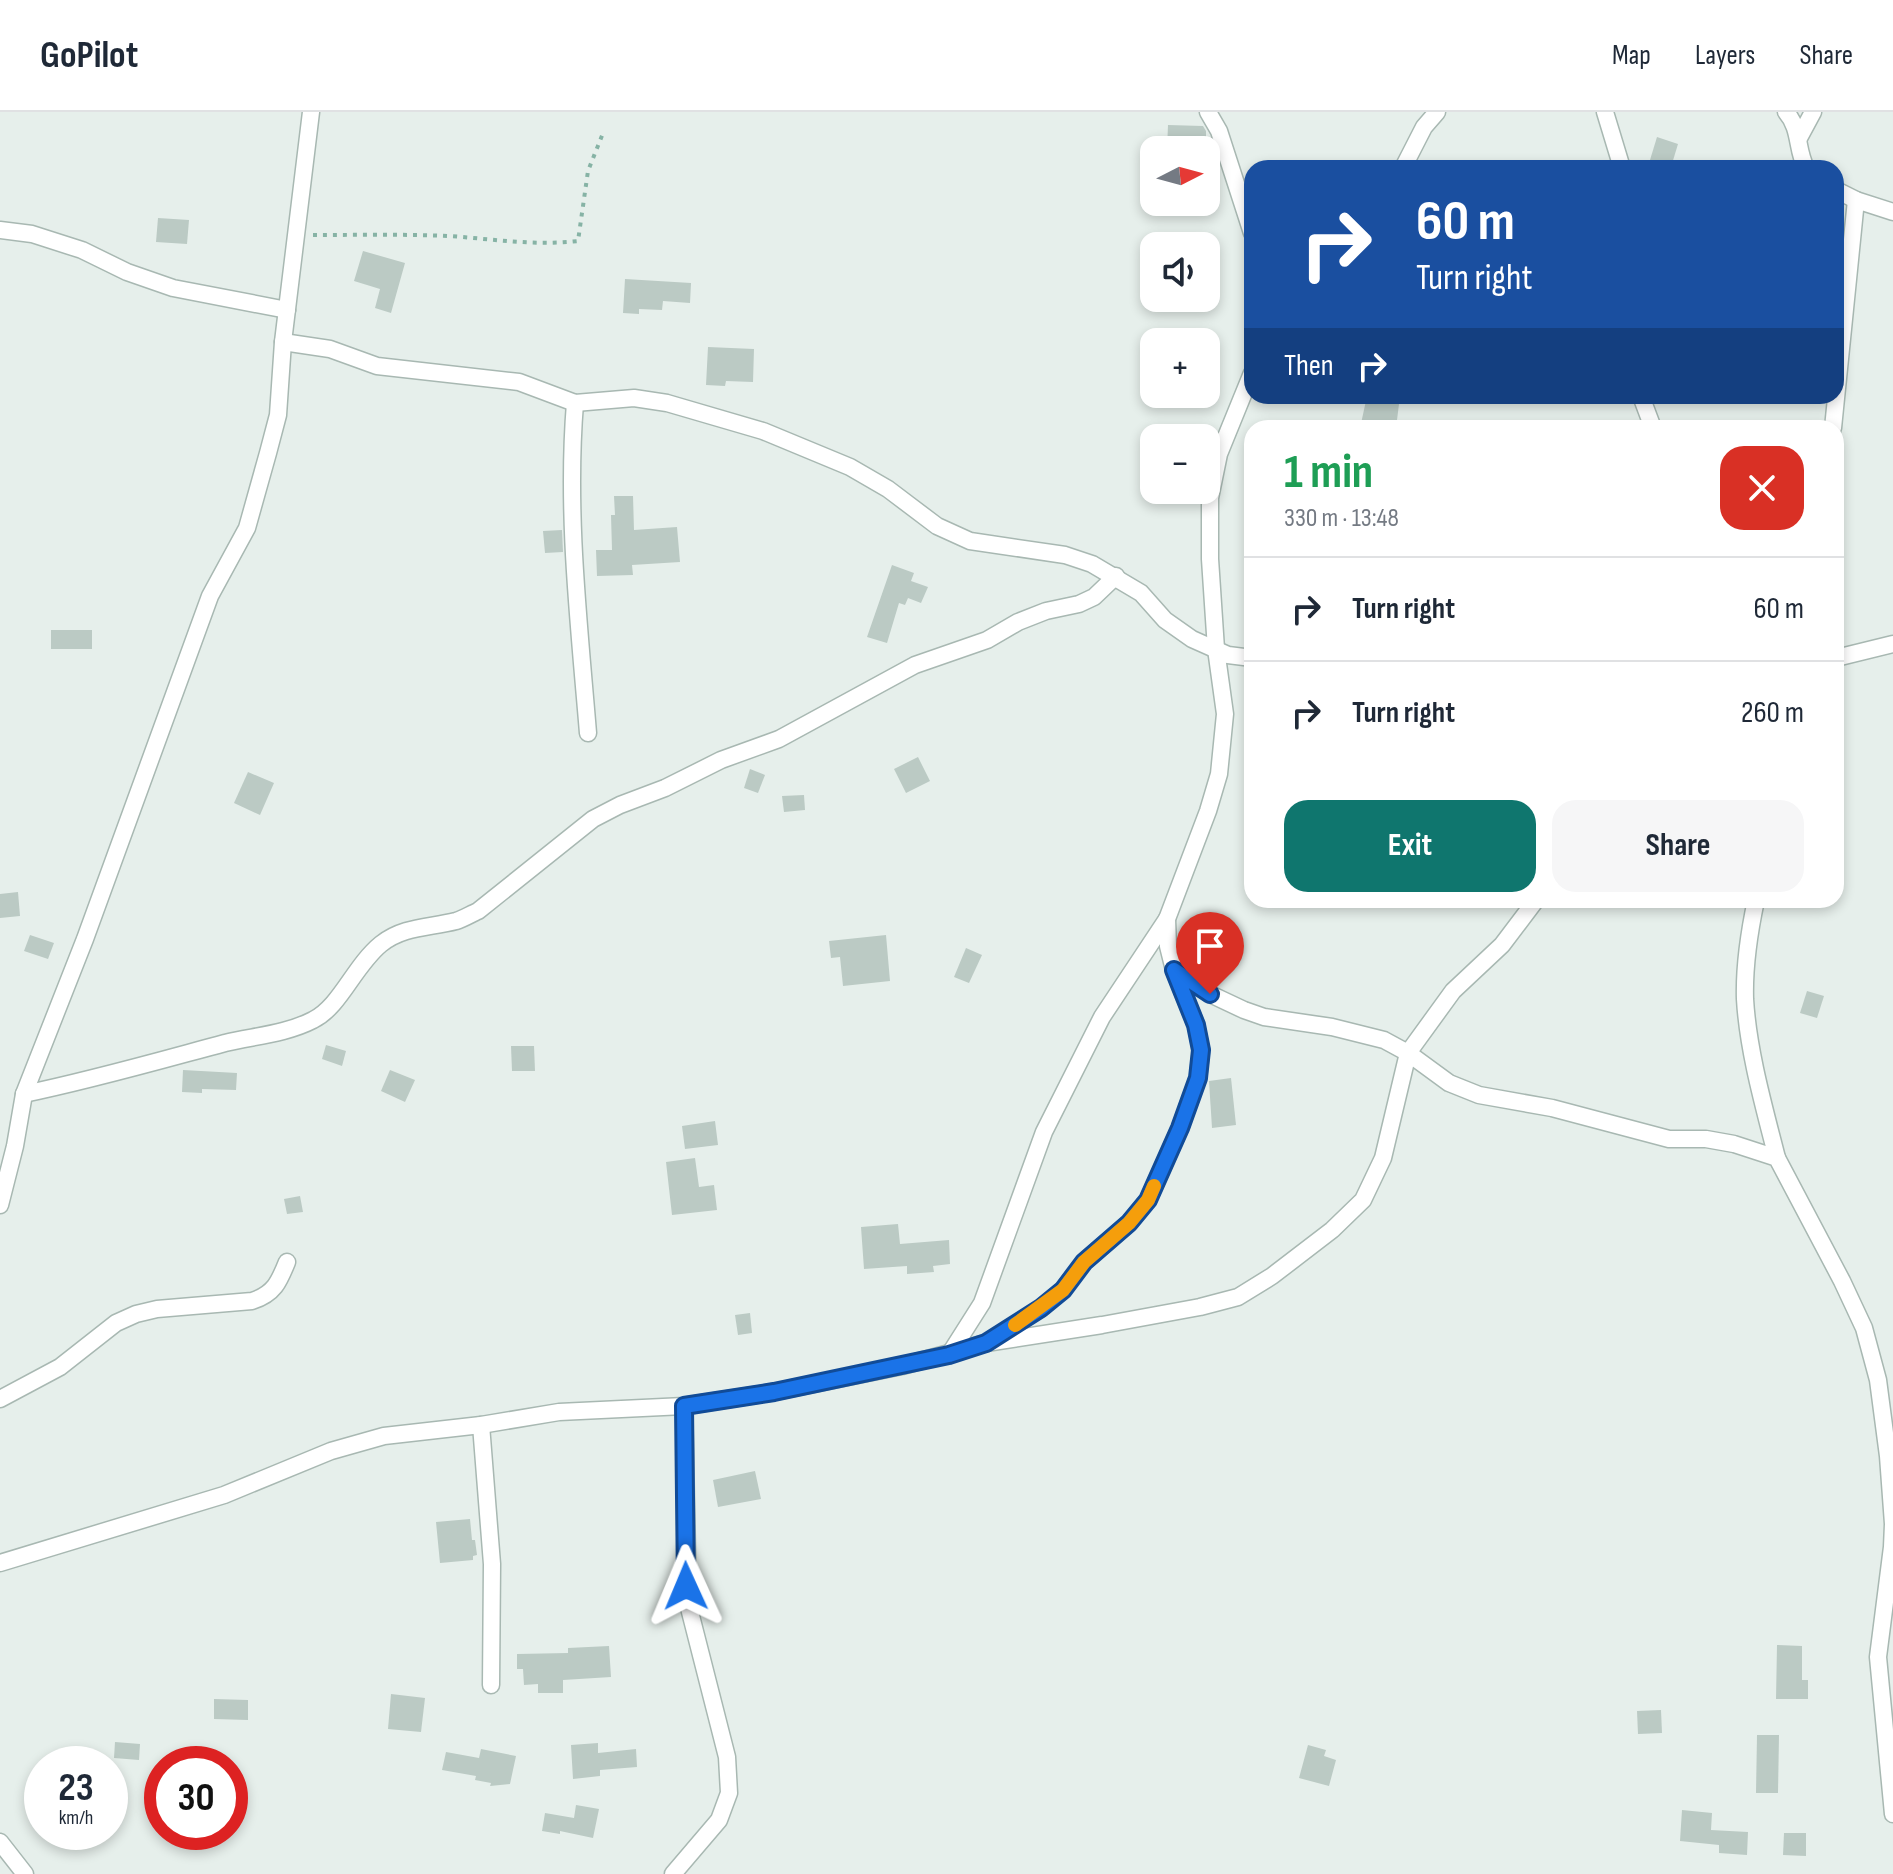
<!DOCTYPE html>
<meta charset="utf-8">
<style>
body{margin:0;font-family:"Sofia Sans Condensed",sans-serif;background:#f6f6f7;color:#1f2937;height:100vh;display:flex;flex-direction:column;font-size:30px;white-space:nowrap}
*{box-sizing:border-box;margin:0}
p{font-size:26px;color:#747a83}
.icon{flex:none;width:44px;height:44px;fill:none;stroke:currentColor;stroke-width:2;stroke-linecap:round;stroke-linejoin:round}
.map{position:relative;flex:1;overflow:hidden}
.drawer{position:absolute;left:1244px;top:308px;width:600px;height:488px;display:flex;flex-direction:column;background:#fff;border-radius:24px;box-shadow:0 4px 12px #0003}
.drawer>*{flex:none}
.banner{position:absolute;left:1244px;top:48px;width:600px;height:244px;border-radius:24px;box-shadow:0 4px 12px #0003;background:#1a4fa0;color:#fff;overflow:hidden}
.needle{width:52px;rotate:84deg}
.buttons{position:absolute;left:1140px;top:24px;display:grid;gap:16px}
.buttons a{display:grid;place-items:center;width:80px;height:80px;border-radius:16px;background:#fff;box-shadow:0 4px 12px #0003;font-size:40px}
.speed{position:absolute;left:24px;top:1634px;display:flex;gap:16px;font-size:40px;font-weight:700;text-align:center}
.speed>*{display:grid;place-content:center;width:104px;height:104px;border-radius:50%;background:#fff;box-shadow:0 4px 12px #0003;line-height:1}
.speed small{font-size:20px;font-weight:400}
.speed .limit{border:12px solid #d22;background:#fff;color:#111}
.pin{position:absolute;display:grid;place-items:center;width:68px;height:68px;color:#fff;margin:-82px -34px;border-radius:50% 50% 50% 0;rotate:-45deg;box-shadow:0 0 8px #0007}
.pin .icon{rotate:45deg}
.me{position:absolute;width:88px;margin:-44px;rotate:359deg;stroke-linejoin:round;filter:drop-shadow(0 0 6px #0008)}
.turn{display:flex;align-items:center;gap:28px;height:168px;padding:0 40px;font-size:36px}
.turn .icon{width:104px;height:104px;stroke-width:2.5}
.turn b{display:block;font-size:56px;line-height:68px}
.then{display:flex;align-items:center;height:76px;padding:0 40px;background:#0003;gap:16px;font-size:30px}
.round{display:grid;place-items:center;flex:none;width:84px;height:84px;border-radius:24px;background:#f6f6f7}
.headline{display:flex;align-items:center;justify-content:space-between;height:136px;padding:0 40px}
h1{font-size:48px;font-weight:700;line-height:60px;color:#1e9e55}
.primary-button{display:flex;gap:16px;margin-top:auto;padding:16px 40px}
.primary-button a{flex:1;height:92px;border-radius:24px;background:#0f766e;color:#fff;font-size:32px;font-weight:700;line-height:92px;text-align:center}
.primary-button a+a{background:#f6f6f7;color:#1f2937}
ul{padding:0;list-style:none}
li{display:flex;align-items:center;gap:24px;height:104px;padding:0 40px;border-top:2px solid #e0e1e3}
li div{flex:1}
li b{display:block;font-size:30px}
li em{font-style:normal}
header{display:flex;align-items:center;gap:48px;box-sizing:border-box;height:112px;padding:0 40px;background:#fff;border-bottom:2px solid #e0e1e3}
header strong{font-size:38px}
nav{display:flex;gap:44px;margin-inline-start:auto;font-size:28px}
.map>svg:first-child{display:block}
</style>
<header>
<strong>GoPilot</strong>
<nav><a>Map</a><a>Layers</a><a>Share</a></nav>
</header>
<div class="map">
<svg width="1893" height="1762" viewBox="0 0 1893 1762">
<rect width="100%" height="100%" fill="#e6efeb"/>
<!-- building -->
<g fill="#bbcac4">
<path d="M 1168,13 L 1203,14 L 1206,19 L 1206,38 L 1167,38 Z"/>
<path d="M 1657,25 L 1678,32 L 1671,55 L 1650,48 Z"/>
<path d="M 158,106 L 189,108 L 187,132 L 156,130 Z"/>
<path d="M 363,139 L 405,151 L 391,201 L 375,196 L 380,177 L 354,169 Z"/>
<path d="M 625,167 L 691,171 L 690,191 L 663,189 L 662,198 L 639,197 L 639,202 L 623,201 Z"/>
<path d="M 708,235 L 754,237 L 753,270 L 726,269 L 725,274 L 706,273 Z"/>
<path d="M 1367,284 L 1400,284 L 1396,316 L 1360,316 Z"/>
<path d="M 614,384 L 633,384 L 634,418 L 677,415 L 680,450 L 632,453 L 633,463 L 597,464 L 596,438 L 612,438 L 611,403 L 615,403 Z"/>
<path d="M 562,418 L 563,440 L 545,441 L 543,419 Z"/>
<path d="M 892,453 L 914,461 L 911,469 L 928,475 L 921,491 L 908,486 L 905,493 L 899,491 L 887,531 L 867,525 Z"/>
<rect x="51" y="518" width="41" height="19"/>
<path d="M 918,645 L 930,669 L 906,681 L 894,657 Z"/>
<path d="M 750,657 L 765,663 L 758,681 L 744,676 Z"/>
<path d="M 248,660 L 274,671 L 260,703 L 234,691 Z"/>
<path d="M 804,683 L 805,698 L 784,700 L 782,684 Z"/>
<path d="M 18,780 L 20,804 L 0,806 L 0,782 Z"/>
<path d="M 30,823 L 54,831 L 48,847 L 24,839 Z"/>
<path d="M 886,823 L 890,869 L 843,874 L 840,845 L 831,846 L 829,829 Z"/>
<path d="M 966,836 L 982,843 L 969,871 L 954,865 Z"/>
<path d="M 1807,879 L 1824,884 L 1817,906 L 1800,901 Z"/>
<path d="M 326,933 L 346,939 L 342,954 L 322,947 Z"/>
<path d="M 511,934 L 534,934 L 535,959 L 512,959 Z"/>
<path d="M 183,958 L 237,961 L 236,978 L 202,977 L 202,981 L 182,980 Z"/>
<path d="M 390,958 L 415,968 L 405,990 L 381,979 Z"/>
<path d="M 1231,966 L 1236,1013 L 1212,1016 L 1209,969 Z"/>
<path d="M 715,1009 L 718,1033 L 685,1037 L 682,1014 Z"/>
<path d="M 695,1046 L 699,1075 L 714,1073 L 717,1098 L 672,1103 L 666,1050 Z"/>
<path d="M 300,1084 L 303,1100 L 287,1102 L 284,1087 Z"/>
<path d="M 898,1112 L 900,1132 L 949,1128 L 950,1152 L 933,1154 L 934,1160 L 907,1162 L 907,1154 L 864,1157 L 861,1115 Z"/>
<path d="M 750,1201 L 752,1221 L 738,1223 L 735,1203 Z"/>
<path d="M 755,1359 L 761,1387 L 718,1395 L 713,1368 Z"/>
<path d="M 470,1407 L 472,1428 L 475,1428 L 477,1443 L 473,1444 L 473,1448 L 440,1451 L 436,1410 Z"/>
<path d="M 1777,1533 L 1802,1534 L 1802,1568 L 1808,1568 L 1808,1587 L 1776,1587 Z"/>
<path d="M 609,1534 L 611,1565 L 563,1568 L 563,1581 L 538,1581 L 538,1572 L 524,1573 L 523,1557 L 517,1557 L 517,1542 L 568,1541 L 568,1536 Z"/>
<path d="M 391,1582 L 425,1586 L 421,1620 L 388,1617 Z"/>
<path d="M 214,1587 L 248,1588 L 248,1608 L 214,1607 Z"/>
<path d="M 1661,1598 L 1662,1621 L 1638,1622 L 1637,1599 Z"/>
<path d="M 1757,1623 L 1779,1623 L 1778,1681 L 1756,1681 Z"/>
<path d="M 115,1630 L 140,1632 L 139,1648 L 114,1646 Z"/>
<path d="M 598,1631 L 598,1641 L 636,1637 L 637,1655 L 600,1658 L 600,1664 L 573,1667 L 571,1633 Z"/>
<path d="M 1308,1633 L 1326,1638 L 1324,1644 L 1336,1648 L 1329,1674 L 1299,1666 Z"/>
<path d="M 481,1637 L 516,1644 L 510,1672 L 490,1674 L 491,1671 L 475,1668 L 476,1664 L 442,1658 L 446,1640 L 479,1646 Z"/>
<path d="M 576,1693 L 599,1697 L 593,1726 L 560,1719 L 560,1722 L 542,1719 L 545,1701 L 574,1706 Z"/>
<path d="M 1682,1698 L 1712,1701 L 1711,1718 L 1748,1720 L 1747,1743 L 1719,1741 L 1719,1733 L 1680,1729 Z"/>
<path d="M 1784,1721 L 1806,1721 L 1806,1744 L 1783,1743 Z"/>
</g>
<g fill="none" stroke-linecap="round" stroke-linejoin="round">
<defs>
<g id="minor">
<path d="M 1208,0 L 1219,19 L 1252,121"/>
<path d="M 1605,0 L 1622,56"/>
<path d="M 1786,0 C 1801,17 1796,37 1806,56"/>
<path d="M 1799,26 L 1813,0"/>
<path d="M 1403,56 L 1424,15 L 1437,0"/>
<path d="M 1836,78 L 1856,88 L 1893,100"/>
<path d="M 0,118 L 32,122 L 82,138 L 127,160 L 173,176 L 287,198"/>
<path d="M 283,230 L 330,237 L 377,254 L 519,270 L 575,291 L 634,286 L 667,291 L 763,319 L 850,355 L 888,377 L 937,414 L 970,429 L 1065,443 L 1092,452 L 1141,481 L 1165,508 L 1192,527 L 1228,543 L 1252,546"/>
<path d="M 1641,284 L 1653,316"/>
<path d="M 575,291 C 566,401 579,511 588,621"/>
<path d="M 1833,316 L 1856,88"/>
<path d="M 1836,546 L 1893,532"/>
<path d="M 1756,788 C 1749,821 1744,853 1745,887 C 1748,939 1764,995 1777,1046"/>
<path d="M 1174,858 L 1210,882 L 1244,898 L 1264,905 L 1332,915 L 1384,928 L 1408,941 L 1449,971 L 1479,983 L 1552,996 L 1669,1027 L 1706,1027 L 1734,1032 L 1777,1046 L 1842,1169 L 1864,1216 L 1878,1268 L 1888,1344 L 1893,1412 L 1892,1435 L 1878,1545 L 1893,1702"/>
<path d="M 24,982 C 92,968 158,949 225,931 C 254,924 286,922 313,908 C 340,895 354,854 381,832 C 404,814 429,816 456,809 C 463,807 471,802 478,799 L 593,707 L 620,693 L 665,676 L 721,648 L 779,627 L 915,553 L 987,528 L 1018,510 L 1046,499 L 1079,492 L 1094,485 L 1116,464"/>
<path d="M 0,1093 L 15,1034 L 24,982 L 85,827 L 210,484 L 247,416 L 268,341 L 278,303 L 283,230 L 311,0"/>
<path d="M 994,1227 L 1041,1196 L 1063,1178 L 1084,1150 L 1129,1111 L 1148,1088 L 1180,1016 L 1198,966 L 1201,938 L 1196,913 L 1174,858 L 1168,834 L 1167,807 L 1208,699 L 1219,662 L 1225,602 L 1216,537 L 1210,447 L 1210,386 L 1219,342 L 1252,261"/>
<path d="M 949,1243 L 982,1191 L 1044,1020 L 1102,905 L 1167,807"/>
<path d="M 0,1287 L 60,1255 L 116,1211 L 136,1202 L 157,1197 L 252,1189 C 274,1182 279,1170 287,1150"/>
<path d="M 481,1313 L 492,1452 L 491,1573"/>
<path d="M 0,1451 L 224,1383 L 331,1339 L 384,1324 L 481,1313 L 559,1300 L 684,1294 L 774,1280 L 902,1254 L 986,1231 L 1102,1213 L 1200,1195 L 1238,1185 L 1272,1164 L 1332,1118 L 1363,1088 L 1383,1046 L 1408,941 L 1453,879 L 1502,833 L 1536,788"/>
<path d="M 0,1730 L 25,1762"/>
<path d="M 673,1762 L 719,1708 L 729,1681 L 727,1645 L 688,1492 L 684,1294"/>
</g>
</defs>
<!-- minor casing -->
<use href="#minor" stroke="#a8b8b2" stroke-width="19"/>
<!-- path -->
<path stroke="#86b3a5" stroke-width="4" stroke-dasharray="4 6" stroke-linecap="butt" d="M 313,123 C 358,123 404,122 449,124 C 493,127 534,134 578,129 L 588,59 L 603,21"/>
<!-- minor -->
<use href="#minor" stroke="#fff" stroke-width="16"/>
</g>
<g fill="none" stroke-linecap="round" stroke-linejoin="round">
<defs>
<path id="route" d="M 686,1474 L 684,1294 L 774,1280 L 949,1243 L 986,1231 L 1041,1196 L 1063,1178 L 1084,1150 L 1129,1111 L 1148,1088 L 1180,1016 L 1198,966 L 1201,938 L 1196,913 L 1174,858 L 1210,882"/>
</defs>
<!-- route casing -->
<use href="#route" stroke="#114b97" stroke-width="20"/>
<!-- route -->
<use href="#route" stroke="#1a73e8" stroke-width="14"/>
<!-- slow -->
<path stroke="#f59e0b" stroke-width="14" d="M 1015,1213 L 1063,1178 L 1084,1150 L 1129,1111 L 1148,1088 L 1154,1074"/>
</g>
</svg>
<div class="buttons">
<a><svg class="needle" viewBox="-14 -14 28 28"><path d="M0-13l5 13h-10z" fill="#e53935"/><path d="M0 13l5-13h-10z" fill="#747a83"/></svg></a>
<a><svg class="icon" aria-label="sound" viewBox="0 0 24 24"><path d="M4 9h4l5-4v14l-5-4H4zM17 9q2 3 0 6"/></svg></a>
<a>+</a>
<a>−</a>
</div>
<div class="speed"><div>23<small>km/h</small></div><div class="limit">30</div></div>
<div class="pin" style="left:1210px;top:882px;background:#d93025"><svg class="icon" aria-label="arrive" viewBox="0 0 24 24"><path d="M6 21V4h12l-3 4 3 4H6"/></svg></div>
<svg class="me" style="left:686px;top:1474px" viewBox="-20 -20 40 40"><path d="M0-17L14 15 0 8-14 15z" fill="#1a73e8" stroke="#fff" stroke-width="4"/></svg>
<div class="banner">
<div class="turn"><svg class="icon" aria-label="right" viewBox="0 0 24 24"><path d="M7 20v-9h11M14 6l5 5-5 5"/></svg><div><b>60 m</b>Turn right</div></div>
<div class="then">Then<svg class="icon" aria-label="right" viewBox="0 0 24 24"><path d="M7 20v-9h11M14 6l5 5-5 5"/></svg></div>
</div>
<section class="drawer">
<div class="headline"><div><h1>1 min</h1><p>330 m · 13:48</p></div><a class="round" style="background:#d93025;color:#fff"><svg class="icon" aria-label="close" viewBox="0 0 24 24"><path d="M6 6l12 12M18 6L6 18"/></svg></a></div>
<ul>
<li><svg class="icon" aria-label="right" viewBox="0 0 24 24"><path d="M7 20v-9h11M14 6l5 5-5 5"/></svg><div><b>Turn right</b></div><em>60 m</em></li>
<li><svg class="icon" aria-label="right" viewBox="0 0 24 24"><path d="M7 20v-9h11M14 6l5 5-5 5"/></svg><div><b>Turn right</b></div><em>260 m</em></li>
</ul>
<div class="primary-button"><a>Exit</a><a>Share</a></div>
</section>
</div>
